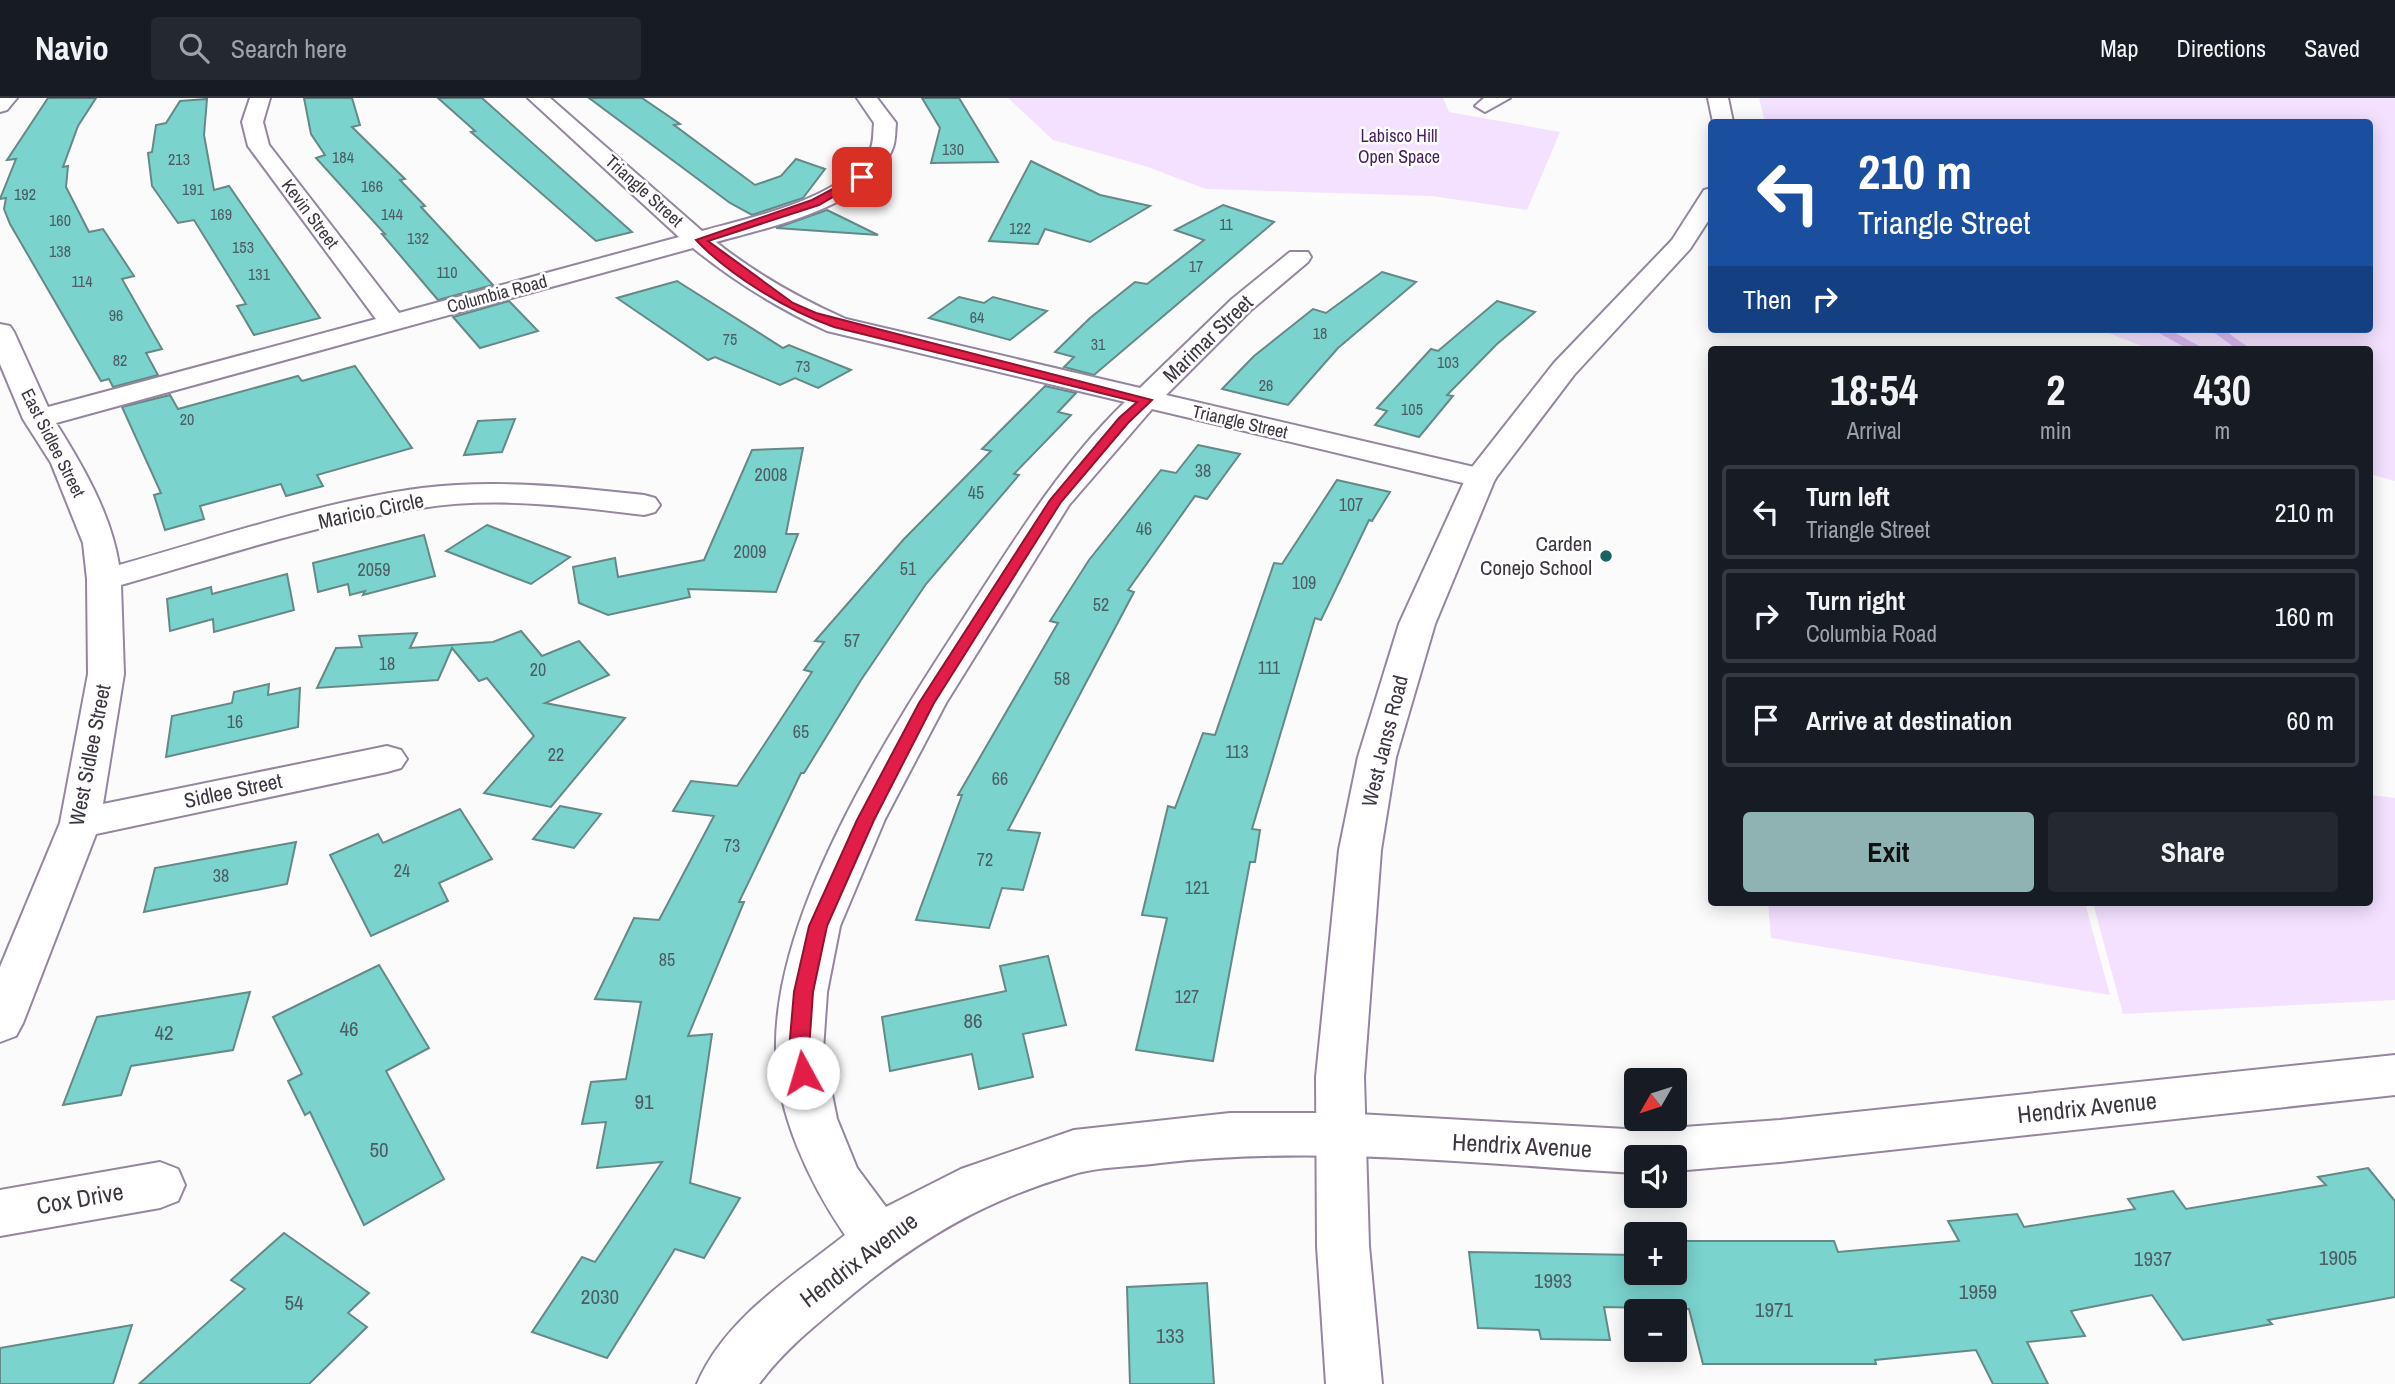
<!DOCTYPE html>
<meta charset="utf-8">
<style>
body{margin:0;font-family:"Archivo Narrow",sans-serif;background:#242831;color:#f1f3f6;height:100vh;display:flex;flex-direction:column;font-size:26px;white-space:nowrap}
*{box-sizing:border-box;margin:0}
p{font-size:23px;color:#9ea1a6}
.icon{flex:none;width:38px;height:38px;fill:none;stroke:currentColor;stroke-width:2;stroke-linecap:round;stroke-linejoin:round}
.map{position:relative;flex:1;overflow:hidden}
.side{position:absolute;left:1708px;top:248px;width:665px;height:560px;display:flex;flex-direction:column;background:#171b24;border-radius:7px;box-shadow:0 4px 18px #0003}
.side>*{flex:none}
.banner{position:absolute;left:1708px;top:21px;width:665px;height:214px;border-radius:7px;box-shadow:0 4px 18px #0003;background:#1a4fa0;color:#fff;overflow:hidden}
.needle{width:46px;rotate:231deg}
.buttons{position:absolute;left:1624px;top:970px;display:grid;gap:14px}
.buttons a{display:grid;place-items:center;width:63px;height:63px;border-radius:7px;background:#171b24;box-shadow:0 4px 18px #0003;font-size:35px}
.pin{position:absolute;display:grid;place-items:center;width:60px;height:60px;color:#fff;margin:-30px;border-radius:14px;box-shadow:0 4px 10px #0006}
.me{position:absolute;width:77px;margin:-38px;rotate:354deg;stroke-linejoin:round;filter:drop-shadow(0 0 5px #0008)}
.turn{display:flex;align-items:center;gap:24px;height:147px;padding:0 35px;font-size:32px}
.turn .icon{width:91px;height:91px;stroke-width:2.5}
.turn b{display:block;font-size:49px;line-height:60px}
.then{display:flex;align-items:center;height:66px;padding:0 35px;background:#0003;gap:14px;font-size:26px}
.eta{display:flex;justify-content:space-evenly;align-items:center;height:119px;text-align:center}
.eta b{font-size:42px;font-weight:800;line-height:49px}
.primary-button{display:flex;gap:14px;margin-top:auto;padding:14px 35px}
.primary-button a{flex:1;height:80px;border-radius:7px;background:#8fb3b3;color:#111;font-size:28px;font-weight:800;line-height:80px;text-align:center}
.primary-button a+a{background:#242831;color:#f1f3f6}
ul{padding:0;list-style:none}
li{display:flex;align-items:center;gap:21px;height:94px;margin:0 14px 10px;padding:0 21px;border:4px solid #363941;border-radius:7px}
li div{flex:1}
li b{display:block;font-size:26px}
li em{font-style:normal}
header{display:flex;align-items:center;gap:42px;box-sizing:border-box;height:98px;padding:0 35px;background:#171b24;border-bottom:2px solid #363941}
header strong{font-size:33px}
nav{display:flex;gap:38px;margin-inline-start:auto;font-size:24px}
.search{width:490px;height:63px;background:#242831;display:flex;align-items:center;gap:18px;box-sizing:border-box;padding:0 24px;border-radius:7px;color:#9ea1a6;font-size:26px}
.map>svg:first-child{display:block}
</style>
<header>
<strong>Navio</strong>
<div class="search"><svg class="icon" aria-label="search" viewBox="0 0 24 24"><circle cx="10" cy="10" r="6"/><path d="M15 15l6 6"/></svg>Search here</div>
<nav><a>Map</a><a>Directions</a><a>Saved</a></nav>
</header>
<div class="map">
<svg width="2395" height="1286" viewBox="0 0 2395 1286">
<rect width="100%" height="100%" fill="#fbfbfb"/>
<!-- green -->
<g fill="#f3e1ff">
<path d="M 1008,0 L 1443,0 L 1449,14 L 1560,34 L 1527,112 L 1432,98 L 1206,91 L 1145,68 L 1053,42 Z"/>
<path d="M 1759,0 L 2395,0 L 2395,383 L 2370,376 L 2370,252 L 2152,252 L 2098,231 L 2370,231 L 2370,24 L 1765,24 Z"/>
<path d="M 2370,697 L 2395,700 L 2395,902 L 2123,916 L 2093,805 L 2370,805 Z"/>
<path d="M 1768,805 L 2085,805 L 2110,897 L 1771,840 Z"/>
</g>
<g fill="none" stroke-linecap="round" stroke-linejoin="round">
<!-- stream -->
<g stroke="#dbb8f1" stroke-width="8">
<path d="M 2160,231 L 2198,252"/>
<path d="M 2216,231 L 2245,252"/>
</g>
</g>
<!-- building -->
<g fill="#7bd3ce" stroke="#658987" stroke-width="2">
<path d="M 48,0 L 96,0 L 78,28 L 63,69 L 68,68 L 66,89 L 89,134 L 103,131 L 134,178 L 122,181 L 162,251 L 146,255 L 158,277 L 113,289 L 109,281 L 101,283 L 10,126 L 4,111 L 6,100 L 0,101 L 16,61 L 7,62 Z"/>
<path d="M 304,0 L 352,0 L 360,27 L 352,29 L 405,81 L 400,82 L 425,108 L 421,109 L 493,187 L 438,202 L 382,136 L 385,136 L 316,60 L 325,57 L 311,36 Z"/>
<path d="M 438,0 L 482,0 L 632,134 L 596,143 L 471,34 L 475,33 Z"/>
<path d="M 589,0 L 642,0 L 680,26 L 674,27 L 755,87 L 781,78 L 796,61 L 825,71 L 803,100 L 752,117 L 730,105 Z"/>
<path d="M 922,0 L 959,0 L 998,64 L 931,65 L 940,30 Z"/>
<path d="M 207,1 L 204,37 L 214,92 L 229,88 L 320,220 L 254,237 L 237,208 L 246,206 L 194,122 L 178,125 L 152,88 L 148,55 L 152,54 L 156,27 L 166,25 L 180,3 Z"/>
<path d="M 1031,63 L 1100,97 L 1150,108 L 1090,144 L 1045,131 L 1038,146 L 989,143 Z"/>
<path d="M 1223,107 L 1274,124 L 1094,277 L 1064,269 L 1074,259 L 1055,254 L 1090,220 L 1135,184 L 1147,186 L 1204,142 L 1175,132 Z"/>
<path d="M 827,112 L 878,137 L 776,130 Z"/>
<path d="M 1382,174 L 1416,184 L 1338,250 L 1288,307 L 1222,291 L 1254,258 L 1313,211 L 1326,215 Z"/>
<path d="M 677,183 L 783,250 L 789,247 L 851,272 L 818,290 L 795,280 L 780,287 L 715,259 L 708,262 L 617,200 Z"/>
<path d="M 959,199 L 984,205 L 993,199 L 1047,213 L 1010,242 L 929,220 Z"/>
<path d="M 509,203 L 538,233 L 480,250 L 453,219 Z"/>
<path d="M 1497,203 L 1535,214 L 1497,246 L 1447,297 L 1453,298 L 1419,339 L 1375,327 L 1387,313 L 1377,310 L 1431,251 L 1438,253 Z"/>
<path d="M 355,268 L 412,350 L 317,377 L 323,388 L 286,398 L 281,386 L 200,408 L 204,421 L 165,432 L 154,397 L 161,395 L 122,309 L 170,297 L 178,311 L 298,278 L 302,283 Z"/>
<path d="M 1045,288 L 1076,295 L 1058,314 L 1071,317 L 1014,376 L 1019,377 L 926,486 L 861,582 L 804,675 L 801,675 L 739,804 L 744,804 L 688,938 L 712,936 L 690,1085 L 740,1100 L 704,1160 L 675,1151 L 607,1260 L 532,1234 L 582,1159 L 595,1164 L 662,1064 L 597,1070 L 606,1024 L 582,1026 L 591,984 L 626,981 L 641,904 L 595,901 L 634,820 L 659,822 L 714,718 L 673,713 L 691,683 L 737,688 L 812,574 L 804,572 L 824,544 L 815,543 L 904,441 L 991,353 L 982,351 Z"/>
<path d="M 515,321 L 502,354 L 464,357 L 478,323 Z"/>
<path d="M 1198,347 L 1240,356 L 1207,401 L 1195,398 L 1128,492 L 1134,494 L 1008,732 L 1040,735 L 1023,792 L 1002,790 L 989,830 L 916,822 L 962,697 L 958,697 L 1058,525 L 1050,523 L 1089,462 L 1161,372 L 1176,375 Z"/>
<path d="M 803,350 L 786,436 L 798,436 L 776,494 L 688,491 L 690,499 L 608,517 L 579,505 L 573,469 L 615,460 L 618,479 L 704,462 L 752,352 Z"/>
<path d="M 1337,382 L 1390,394 L 1372,423 L 1369,422 L 1321,522 L 1315,520 L 1252,731 L 1260,732 L 1255,764 L 1250,764 L 1213,963 L 1136,952 L 1167,820 L 1142,817 L 1168,708 L 1175,710 L 1203,635 L 1215,637 L 1274,465 L 1282,466 Z"/>
<path d="M 487,427 L 570,459 L 531,486 L 446,453 Z"/>
<path d="M 424,437 L 435,478 L 363,497 L 365,493 L 350,497 L 348,486 L 318,494 L 313,465 Z"/>
<path d="M 287,476 L 294,512 L 214,534 L 213,521 L 170,533 L 167,501 L 211,489 L 212,496 Z"/>
<path d="M 521,533 L 542,558 L 579,543 L 609,577 L 545,605 L 625,620 L 551,709 L 484,695 L 534,638 L 487,580 L 479,583 L 452,550 L 438,582 L 317,590 L 336,550 L 362,549 L 359,538 L 417,535 L 410,550 L 493,544 Z"/>
<path d="M 269,586 L 268,597 L 300,590 L 298,629 L 166,659 L 172,618 L 232,605 L 234,594 Z"/>
<path d="M 560,708 L 601,716 L 574,750 L 533,741 Z"/>
<path d="M 460,711 L 492,761 L 439,785 L 448,803 L 371,838 L 330,757 L 378,736 L 383,745 Z"/>
<path d="M 296,744 L 287,786 L 144,814 L 155,770 Z"/>
<path d="M 1048,858 L 1066,927 L 1023,936 L 1033,979 L 979,991 L 972,956 L 890,973 L 882,919 L 1006,893 L 1000,868 Z"/>
<path d="M 379,867 L 429,950 L 386,973 L 444,1081 L 364,1127 L 310,1014 L 305,1017 L 288,983 L 302,976 L 273,919 Z"/>
<path d="M 250,894 L 233,952 L 131,968 L 121,997 L 63,1007 L 97,919 Z"/>
<path d="M 2368,1070 L 2395,1103 L 2395,1199 L 2268,1222 L 2272,1226 L 2183,1242 L 2152,1197 L 2071,1213 L 2085,1238 L 2027,1244 L 2048,1286 L 1993,1286 L 1976,1252 L 1875,1262 L 1876,1266 L 1703,1266 L 1689,1211 L 1604,1209 L 1610,1242 L 1541,1241 L 1539,1232 L 1478,1230 L 1469,1154 L 1636,1157 L 1636,1174 L 1675,1174 L 1675,1143 L 1834,1143 L 1838,1154 L 1959,1143 L 1948,1123 L 2017,1116 L 2024,1129 L 2135,1111 L 2128,1101 L 2173,1093 L 2186,1111 L 2326,1087 L 2318,1079 Z"/>
<path d="M 284,1135 L 369,1195 L 348,1215 L 367,1229 L 309,1286 L 139,1286 L 245,1191 L 231,1182 Z"/>
<path d="M 1207,1185 L 1214,1286 L 1130,1286 L 1127,1189 Z"/>
<path d="M 132,1227 L 113,1286 L 0,1286 L 0,1250 Z"/>
</g>
<g fill="none" stroke-linecap="round" stroke-linejoin="round">
<defs>
<g id="minor">
<path d="M 0,0 L 17,0 L 7,12 L 0,14 Z"/>
<path d="M 250,0 L 270,0 L 263,24 L 269,47 L 399,215 L 679,139 L 528,0 L 550,0 L 702,133 C 749,120 847,100 870,52 C 874,45 873,33 874,25 L 857,0 L 877,0 L 896,25 C 895,33 896,44 892,52 C 869,109 770,129 716,144 C 756,176 799,200 846,221 L 1140,290 L 1232,201 L 1290,154 L 1308,154 L 1311,159 L 1308,164 L 1250,213 L 1166,297 L 1491,373 L 1496,380 L 1491,387 L 1480,389 L 1152,311 L 1069,407 L 946,605 L 885,721 L 840,828 L 827,894 L 823,952 L 837,1021 L 857,1070 L 886,1109 L 961,1071 L 1074,1032 L 1230,1015 L 1340,1015 L 1643,1032 L 1780,1022 L 2395,957 L 2395,997 L 1780,1064 L 1675,1073 L 1675,1059 L 1636,1059 L 1636,1075 C 1478,1066 1318,1047 1160,1065 C 1132,1069 1099,1068 1071,1077 C 987,1102 922,1139 854,1195 C 821,1223 785,1250 759,1286 L 697,1286 C 724,1221 792,1179 845,1137 C 810,1086 776,1015 776,951 C 774,811 892,630 967,515 C 1015,441 1061,366 1125,304 L 827,233 C 779,211 735,184 693,150 L 56,325 C 83,368 111,416 119,467 C 216,440 323,403 422,390 C 497,381 570,389 644,397 L 655,400 L 660,407 L 655,414 L 644,417 C 570,408 495,398 421,410 C 319,425 220,459 121,487 L 124,576 L 103,706 L 387,648 L 401,652 L 407,661 L 401,670 L 387,674 L 96,736 L 23,925 L 16,938 L 0,944 L 0,869 L 60,725 L 88,576 L 87,481 L 83,445 L 51,365 L 23,321 L 0,266 L 0,226 L 10,228 L 14,234 L 48,309 L 376,221 L 248,48 L 242,24 Z"/>
<path d="M 1484,0 L 1510,0 L 1485,14 L 1475,8 Z"/>
<path d="M 160,1064 L 178,1071 L 185,1087 L 178,1103 L 160,1110 L 0,1138 L 0,1092 Z"/>
</g>
<g id="secondary">
<path d="M 1708,0 L 1728,0 L 1733,24 L 1713,24 Z"/>
<path d="M 1712,90 L 1712,117 L 1690,151 L 1574,277 L 1495,381 L 1435,526 L 1396,659 L 1381,752 L 1364,979 L 1369,1148 L 1382,1286 L 1326,1286 L 1317,1148 L 1316,979 L 1339,752 L 1358,659 L 1399,526 L 1469,373 L 1554,265 L 1672,142 L 1704,92 Z"/>
</g>
</defs>
<!-- minor casing -->
<use href="#minor" stroke="#95869f" stroke-width="4"/>
<!-- secondary casing -->
<use href="#secondary" stroke="#95869f" stroke-width="4"/>
<!-- minor -->
<use href="#minor" fill="#fff" fill-rule="evenodd"/>
<!-- secondary -->
<use href="#secondary" fill="#fff" fill-rule="evenodd"/>
</g>
<!-- route -->
<path fill="#e11d48" stroke="#92132f" stroke-width="2" d="M 859,77 L 867,79 L 819,107 L 708,143 L 793,205 L 816,215 L 1152,302 L 1128,325 L 1061,404 L 934,605 L 874,722 L 827,828 L 813,894 L 809,952 L 813,975 L 810,981 L 796,981 L 789,952 L 794,894 L 809,828 L 857,722 L 919,605 L 1050,402 L 1119,320 L 1137,304 L 834,229 C 788,213 729,177 696,142 L 812,102 Z"/>
<!-- markers -->
<circle fill="#176562" stroke="#fff" stroke-width="2.5" cx="1606" cy="458" r="7"/>
<g text-anchor="middle" stroke-width="5" stroke-linejoin="round" paint-order="stroke">
<!-- far-number labels -->
<g font-size="16" fill="#4c5d64">
<text x="953" y="57">130</text>
<text x="343" y="65">184</text>
<text x="179" y="67">213</text>
<text x="372" y="94">166</text>
<text x="193" y="97">191</text>
<text x="25" y="102">192</text>
<text x="221" y="122">169</text>
<text x="392" y="122">144</text>
<text x="60" y="128">160</text>
<text x="1226" y="132">11</text>
<text x="1020" y="136">122</text>
<text x="418" y="146">132</text>
<text x="243" y="155">153</text>
<text x="60" y="159">138</text>
<text x="1196" y="174">17</text>
<text x="447" y="180">110</text>
<text x="259" y="182">131</text>
<text x="82" y="189">114</text>
<text x="116" y="223">96</text>
<text x="977" y="225">64</text>
<text x="1320" y="241">18</text>
<text x="730" y="247">75</text>
<text x="1098" y="252">31</text>
<text x="120" y="268">82</text>
<text x="1448" y="270">103</text>
<text x="803" y="274">73</text>
<text x="1266" y="293">26</text>
<text x="1412" y="317">105</text>
<text x="187" y="327">20</text>
</g>
<!-- far-park labels -->
<g font-size="18" fill="#491e60" stroke="#fff">
<text x="1399" y="44">Labisco Hill<tspan x="1399" dy="21">Open Space</tspan></text>
</g>
<!-- far-street labels -->
<g font-size="18" fill="#3d3641" stroke="#fff">
<text transform="translate(644 93) rotate(42)" y="6">Triangle Street</text>
<text transform="translate(310 116) rotate(53)" y="6">Kevin Street</text>
<text transform="translate(497 196) rotate(-15)" y="6">Columbia Road</text>
<text transform="translate(1240 324) rotate(13)" y="6">Triangle Street</text>
<text transform="translate(53 345) rotate(63)" y="6">East Sidlee Street</text>
</g>
<!-- number labels -->
<g font-size="18" fill="#4c5d64">
<text x="1203" y="379">38</text>
<text x="771" y="383">2008</text>
<text x="976" y="401">45</text>
<text x="1351" y="413">107</text>
<text x="1144" y="437">46</text>
<text x="750" y="460">2009</text>
<text x="908" y="477">51</text>
<text x="374" y="478">2059</text>
<text x="1304" y="491">109</text>
<text x="1101" y="513">52</text>
<text x="852" y="549">57</text>
<text x="387" y="572">18</text>
<text x="1269" y="576">111</text>
<text x="538" y="578">20</text>
<text x="1062" y="587">58</text>
<text x="235" y="630">16</text>
<text x="801" y="640">65</text>
<text x="1237" y="660">113</text>
<text x="556" y="663">22</text>
<text x="1000" y="687">66</text>
<text x="732" y="754">73</text>
<text x="985" y="768">72</text>
<text x="402" y="779">24</text>
<text x="221" y="784">38</text>
<text x="1197" y="796">121</text>
<text x="667" y="868">85</text>
<text x="1187" y="905">127</text>
</g>
<!-- street labels -->
<g font-size="21" fill="#3d3641" stroke="#fff">
<text transform="translate(1208 241) rotate(-44)" y="7">Marimar Street</text>
<text transform="translate(371 413) rotate(-12)" y="7">Maricio Circle</text>
<text transform="translate(1385 643) rotate(-76)" y="7">West Janss Road</text>
<text transform="translate(90 657) rotate(-79)" y="7">West Sidlee Street</text>
<text transform="translate(233 693) rotate(-12)" y="7">Sidlee Street</text>
</g>
<!-- poi labels -->
<g font-size="21" fill="#3d3641" stroke="#fff" text-anchor="end">
<text x="1592" y="453">Carden<tspan x="1592" dy="24">Conejo School</tspan></text>
</g>
<!-- near-number labels -->
<g font-size="21" fill="#4c5d64">
<text x="973" y="930">86</text>
<text x="349" y="938">46</text>
<text x="164" y="942">42</text>
<text x="644" y="1011">91</text>
<text x="379" y="1059">50</text>
<text x="2338" y="1167">1905</text>
<text x="2153" y="1168">1937</text>
<text x="1553" y="1190">1993</text>
<text x="1978" y="1201">1959</text>
<text x="600" y="1206">2030</text>
<text x="294" y="1212">54</text>
<text x="1774" y="1219">1971</text>
<text x="1170" y="1245">133</text>
</g>
<!-- near-street labels -->
<g font-size="24" fill="#3d3641" stroke="#fff">
<text transform="translate(2087 1010) rotate(-6)" y="8">Hendrix Avenue</text>
<text transform="translate(1522 1048) rotate(3)" y="8">Hendrix Avenue</text>
<text transform="translate(80 1101) rotate(-10)" y="8">Cox Drive</text>
<text transform="translate(859 1162) rotate(-37)" y="8">Hendrix Avenue</text>
</g>
</g>
</svg>
<div class="buttons">
<a><svg class="needle" viewBox="-14 -14 28 28"><path d="M0-13l5 13h-10z" fill="#e53935"/><path d="M0 13l5-13h-10z" fill="#9ea1a6"/></svg></a>
<a><svg class="icon" aria-label="sound" viewBox="0 0 24 24"><path d="M4 9h4l5-4v14l-5-4H4zM17 9q2 3 0 6"/></svg></a>
<a>+</a>
<a>−</a>
</div>
<div class="pin" style="left:862px;top:79px;background:#d93025"><svg class="icon" aria-label="arrive" viewBox="0 0 24 24"><path d="M6 21V4h12l-3 4 3 4H6"/></svg></div>
<svg class="me" style="left:803px;top:975px" viewBox="-20 -20 40 40"><circle r="19" fill="#fff"/><path d="M0-13L10 11 0 6-10 11z" fill="#e11d48"/></svg>
<div class="banner">
<div class="turn"><svg class="icon" aria-label="left" viewBox="0 0 24 24"><path d="M17 20v-9H6M10 6l-5 5 5 5"/></svg><div><b>210 m</b>Triangle Street</div></div>
<div class="then">Then<svg class="icon" aria-label="right" viewBox="0 0 24 24"><path d="M7 20v-9h11M14 6l5 5-5 5"/></svg></div>
</div>
<section class="side">
<div class="eta">
<div><b>18:54</b><p>Arrival</p></div>
<div><b>2</b><p>min</p></div>
<div><b>430</b><p>m</p></div>
</div>
<ul>
<li><svg class="icon" aria-label="left" viewBox="0 0 24 24"><path d="M17 20v-9H6M10 6l-5 5 5 5"/></svg><div><b>Turn left</b><p>Triangle Street</p></div><em>210 m</em></li>
<li><svg class="icon" aria-label="right" viewBox="0 0 24 24"><path d="M7 20v-9h11M14 6l5 5-5 5"/></svg><div><b>Turn right</b><p>Columbia Road</p></div><em>160 m</em></li>
<li><svg class="icon" aria-label="arrive" viewBox="0 0 24 24"><path d="M6 21V4h12l-3 4 3 4H6"/></svg><div><b>Arrive at destination</b></div><em>60 m</em></li>
</ul>
<div class="primary-button"><a>Exit</a><a>Share</a></div>
</section>
</div>
